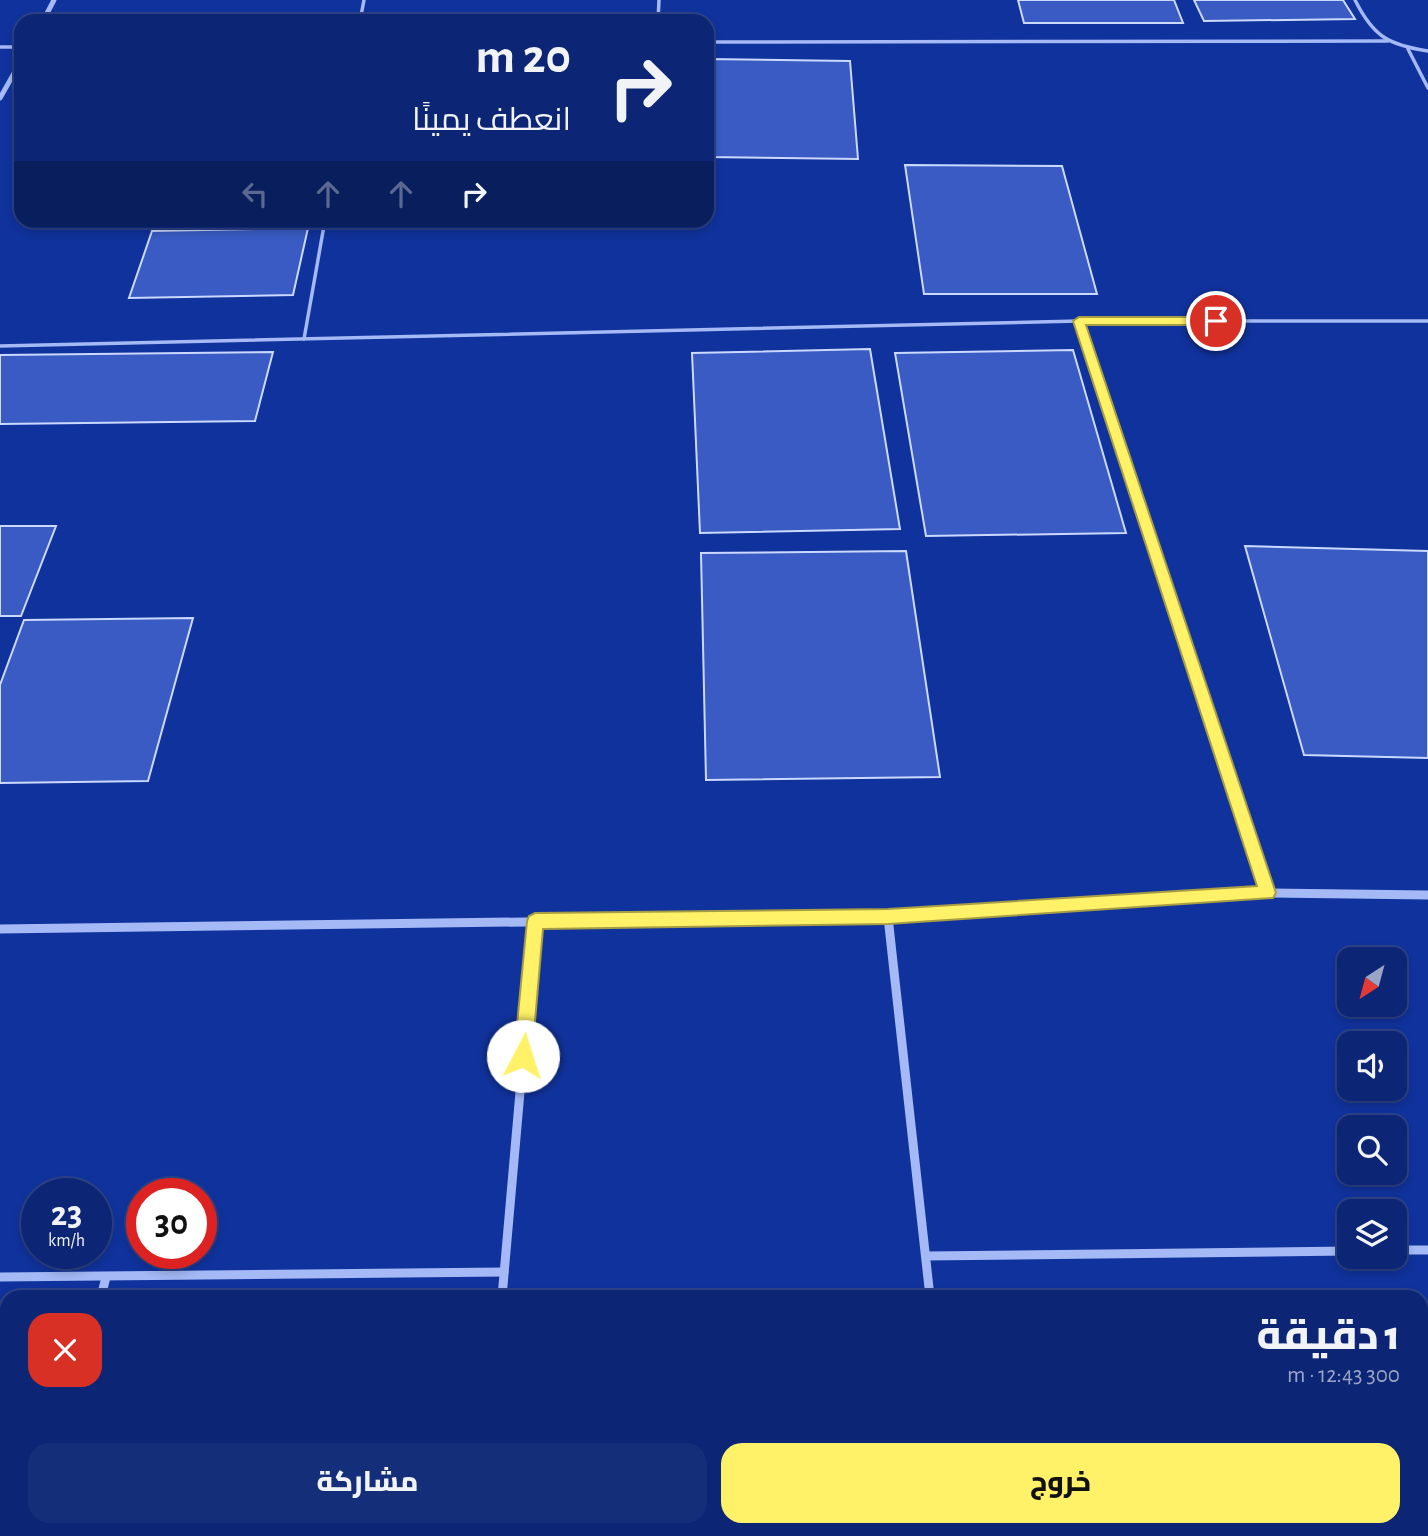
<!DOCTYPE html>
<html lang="ar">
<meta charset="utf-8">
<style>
body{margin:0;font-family:"Alegreya Sans",Cairo,sans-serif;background:#152e7a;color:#f1f3f6;direction:rtl;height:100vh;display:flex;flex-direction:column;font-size:26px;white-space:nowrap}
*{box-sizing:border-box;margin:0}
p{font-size:23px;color:#9aa5c5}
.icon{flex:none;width:38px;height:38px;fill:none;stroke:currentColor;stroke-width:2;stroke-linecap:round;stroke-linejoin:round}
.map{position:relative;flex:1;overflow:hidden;direction:ltr}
.panel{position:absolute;left:0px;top:1290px;width:1428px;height:247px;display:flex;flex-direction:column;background:#0c2675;border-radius:21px 21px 0 0;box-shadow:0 4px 10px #0003,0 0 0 2px #2c4387;direction:rtl}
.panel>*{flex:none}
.hud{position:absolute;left:14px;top:14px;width:700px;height:214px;border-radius:21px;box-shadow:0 4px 10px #0003,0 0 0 2px #2c4387;direction:rtl;background:#0c2675;color:#f1f3f6;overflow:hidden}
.needle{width:46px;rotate:216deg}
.fabs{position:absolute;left:1337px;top:947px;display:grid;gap:14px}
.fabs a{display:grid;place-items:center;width:70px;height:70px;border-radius:14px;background:#0c2675;box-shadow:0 4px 10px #0003,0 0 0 2px #2c4387;font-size:35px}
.speed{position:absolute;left:21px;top:1178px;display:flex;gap:14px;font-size:35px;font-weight:700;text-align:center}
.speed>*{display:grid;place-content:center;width:91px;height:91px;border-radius:50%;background:#0c2675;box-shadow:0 4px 10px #0003,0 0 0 2px #2c4387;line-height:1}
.speed small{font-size:18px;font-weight:400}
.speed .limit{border:10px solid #d22;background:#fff;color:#111}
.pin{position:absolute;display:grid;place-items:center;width:60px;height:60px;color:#fff;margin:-30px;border:4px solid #fff;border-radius:50%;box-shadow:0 2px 7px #0007}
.me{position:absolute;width:77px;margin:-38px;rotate:5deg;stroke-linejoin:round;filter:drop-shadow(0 0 5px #0008)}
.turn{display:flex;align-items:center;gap:24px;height:147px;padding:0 28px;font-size:32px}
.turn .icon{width:91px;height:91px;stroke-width:2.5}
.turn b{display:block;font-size:49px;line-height:60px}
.lanes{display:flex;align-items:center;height:66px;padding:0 28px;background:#0003;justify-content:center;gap:35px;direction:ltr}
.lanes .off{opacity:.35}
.round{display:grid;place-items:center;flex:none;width:74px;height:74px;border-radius:21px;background:#152e7a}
.headline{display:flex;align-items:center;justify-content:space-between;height:119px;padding:0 28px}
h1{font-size:42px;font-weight:800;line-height:52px}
.primary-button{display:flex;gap:14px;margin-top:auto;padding:14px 28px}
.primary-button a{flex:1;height:80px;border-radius:21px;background:#fff168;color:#111;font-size:28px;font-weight:800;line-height:80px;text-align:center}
.primary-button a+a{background:#152e7a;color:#f1f3f6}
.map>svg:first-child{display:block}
</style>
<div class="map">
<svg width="1428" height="1536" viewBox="0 0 1428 1536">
<rect width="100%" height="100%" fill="#10329c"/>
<!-- building -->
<g fill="#395bc3" stroke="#ccd9fe" stroke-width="2">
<path d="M 1018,0 L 1174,0 L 1183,23 L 1024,23 Z"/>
<path d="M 1194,0 L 1343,0 L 1355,19 L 1204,21 Z"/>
<path d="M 707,59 L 850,61 L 858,159 L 707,157 Z"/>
<path d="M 905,165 L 1062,166 L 1097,294 L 924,294 Z"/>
<path d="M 308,228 L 293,295 L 129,298 L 152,231 Z"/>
<path d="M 870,349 L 900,529 L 700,533 L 692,353 Z"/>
<path d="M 1073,350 L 1126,533 L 926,536 L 895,353 Z"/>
<path d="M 273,352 L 255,421 L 0,424 L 0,355 Z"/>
<path d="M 0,526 L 56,526 L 21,616 L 0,616 Z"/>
<path d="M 1245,546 L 1428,551 L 1428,758 L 1304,755 Z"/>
<path d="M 906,551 L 940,777 L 706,780 L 701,553 Z"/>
<path d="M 193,618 L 148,781 L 0,783 L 0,685 L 24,620 Z"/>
</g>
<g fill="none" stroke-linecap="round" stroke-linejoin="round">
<!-- lane-far2 -->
<g stroke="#a4b9f5" stroke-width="3.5">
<path d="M 1355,0 C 1373,36 1388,45 1428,51"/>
<path d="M 360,21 L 364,0"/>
<path d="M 658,21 L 659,0"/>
<path d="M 707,42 L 1388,41"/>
<path d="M 0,47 L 21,47"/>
<path d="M 1408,49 L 1428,88"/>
<path d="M 1079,321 L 1097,376"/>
<path d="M 304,339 L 325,220"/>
<path d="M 0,346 L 1079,321 L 1428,321"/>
</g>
<!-- lane-far1 -->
<path stroke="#a4b9f5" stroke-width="4.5" d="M 1096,374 L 1261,874"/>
<!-- lane -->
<path stroke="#a4b9f5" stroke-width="6" d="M 1260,873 L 1267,893"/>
<!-- street-far1 -->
<g stroke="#a4b9f5" stroke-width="5">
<path d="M 43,21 L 54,0"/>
<path d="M 0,98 L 21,61"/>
</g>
<!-- street -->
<g stroke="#a4b9f5" stroke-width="9">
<path d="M 888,917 L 930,1297"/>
<path d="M 0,929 L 888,917 L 1267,893 L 1428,895"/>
<path d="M 1395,1250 L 1428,1250"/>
<path d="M 926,1256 L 1349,1251"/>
<path d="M 0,1277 L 504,1272"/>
<path d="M 101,1297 L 106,1277"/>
<path d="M 502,1297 L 535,921"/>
<path d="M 485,1530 L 485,1536"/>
<path d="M 953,1530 L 954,1536"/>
<path d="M 39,1536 L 41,1530"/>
</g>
</g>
<!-- route -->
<path fill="#fff168" stroke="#a69d44" stroke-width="2" d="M 1079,317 L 1216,317 L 1223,321 L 1216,325 L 1086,325 L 1276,893 L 1273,898 L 888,924 L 543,929 L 532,1056 L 530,1062 L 523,1065 L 517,1062 L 514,1056 L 527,921 L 529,916 L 535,913 L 888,909 L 1257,886 L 1073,321 Z"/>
</svg>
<div class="fabs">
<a><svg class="needle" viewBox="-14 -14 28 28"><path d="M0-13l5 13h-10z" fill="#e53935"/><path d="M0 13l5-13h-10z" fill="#9aa5c5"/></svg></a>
<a><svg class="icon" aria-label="sound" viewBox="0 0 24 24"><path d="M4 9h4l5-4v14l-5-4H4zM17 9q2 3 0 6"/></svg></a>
<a><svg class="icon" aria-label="search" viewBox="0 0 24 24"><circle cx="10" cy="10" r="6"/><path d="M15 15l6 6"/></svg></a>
<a><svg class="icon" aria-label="layers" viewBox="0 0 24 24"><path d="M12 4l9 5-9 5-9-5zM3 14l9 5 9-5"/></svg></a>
</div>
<div class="speed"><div>23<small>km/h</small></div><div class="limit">30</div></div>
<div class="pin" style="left:1216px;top:321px;background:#d93025"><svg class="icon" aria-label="arrive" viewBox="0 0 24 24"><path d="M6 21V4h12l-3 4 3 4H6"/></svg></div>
<svg class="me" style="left:523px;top:1056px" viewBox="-20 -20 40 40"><circle r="19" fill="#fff"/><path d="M0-13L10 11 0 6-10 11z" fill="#fff168"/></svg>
<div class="hud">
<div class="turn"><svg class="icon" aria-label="right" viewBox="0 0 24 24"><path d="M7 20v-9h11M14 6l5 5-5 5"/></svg><div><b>20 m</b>انعطف يمينًا</div></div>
<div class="lanes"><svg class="icon off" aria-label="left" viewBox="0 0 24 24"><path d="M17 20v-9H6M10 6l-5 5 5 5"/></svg><svg class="icon off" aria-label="ahead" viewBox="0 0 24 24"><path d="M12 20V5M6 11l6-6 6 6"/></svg><svg class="icon off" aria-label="ahead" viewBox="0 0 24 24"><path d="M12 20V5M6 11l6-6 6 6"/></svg><svg class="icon" aria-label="right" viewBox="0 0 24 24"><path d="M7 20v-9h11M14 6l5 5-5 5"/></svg></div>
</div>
<section class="panel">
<div class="headline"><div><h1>1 دقيقة</h1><p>300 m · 12:43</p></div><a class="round" style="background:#d93025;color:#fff"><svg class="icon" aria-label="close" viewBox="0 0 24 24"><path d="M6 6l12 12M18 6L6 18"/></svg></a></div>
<div class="primary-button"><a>خروج</a><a>مشاركة</a></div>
</section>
</div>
